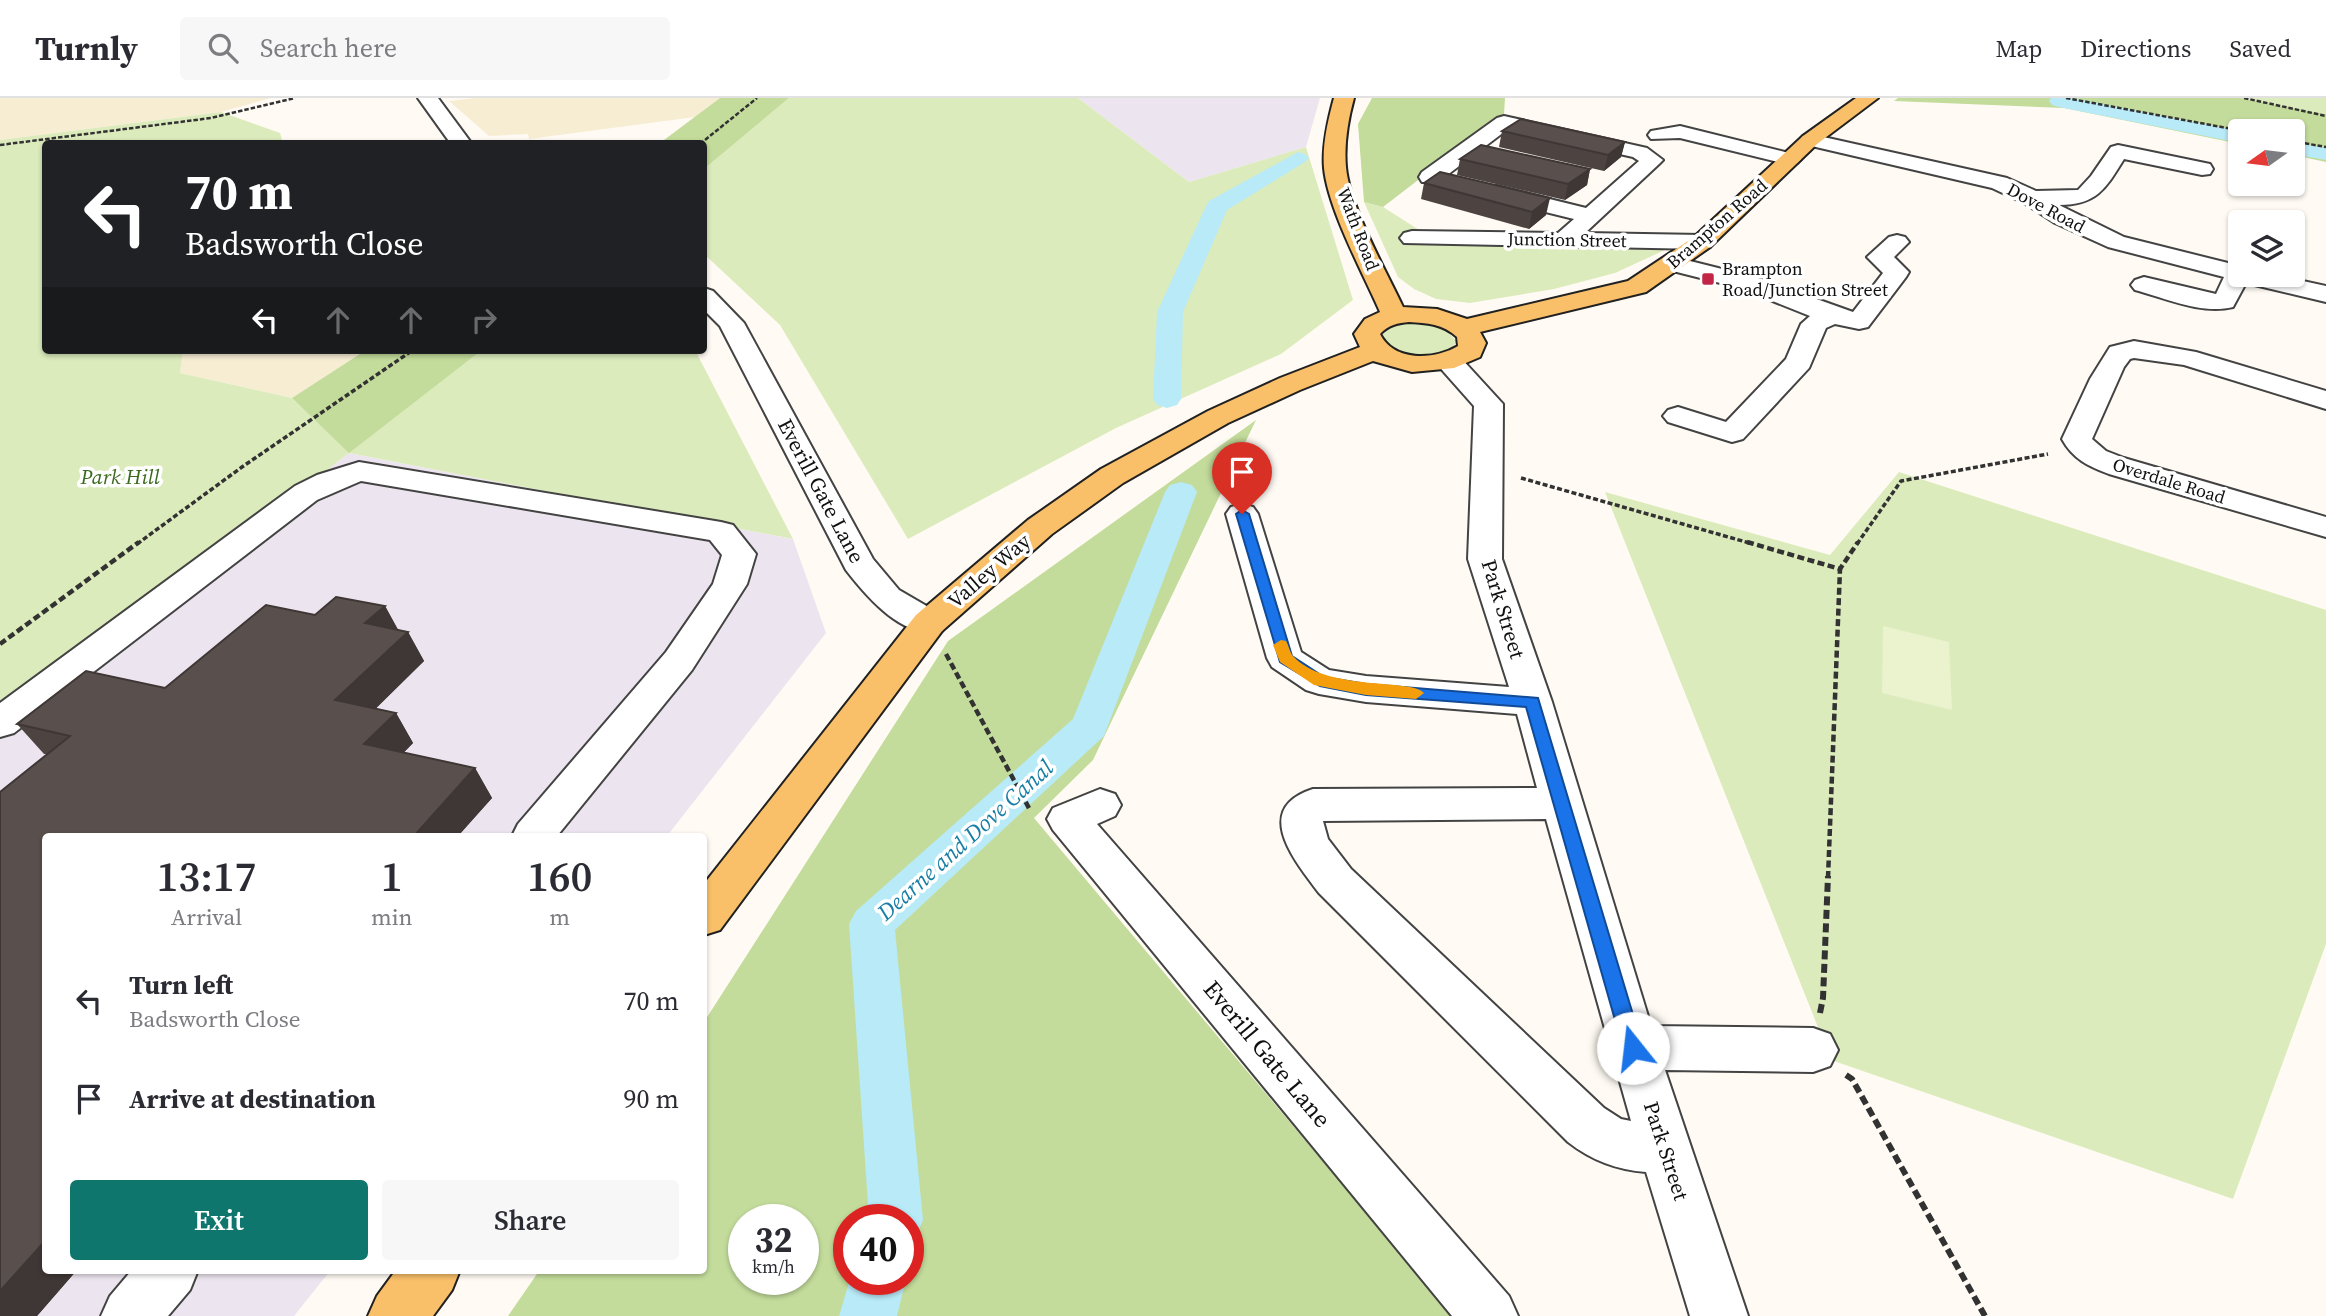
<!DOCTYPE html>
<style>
body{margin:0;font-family:"Source Serif 4",serif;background:#f7f7f7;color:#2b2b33;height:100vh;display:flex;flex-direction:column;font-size:26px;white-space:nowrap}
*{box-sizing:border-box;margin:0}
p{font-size:23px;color:#7c7c81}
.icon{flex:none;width:38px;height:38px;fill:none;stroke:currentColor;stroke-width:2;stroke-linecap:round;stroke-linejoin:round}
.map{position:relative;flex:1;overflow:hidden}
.side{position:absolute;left:42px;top:735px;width:665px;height:441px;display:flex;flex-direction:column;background:#fff;border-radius:7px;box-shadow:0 2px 5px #0004}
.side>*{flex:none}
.hud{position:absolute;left:42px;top:42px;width:665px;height:214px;border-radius:7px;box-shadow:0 2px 5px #0004;background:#202124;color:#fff;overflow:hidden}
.needle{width:46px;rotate:256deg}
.buttons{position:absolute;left:2228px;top:21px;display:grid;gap:14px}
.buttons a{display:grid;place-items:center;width:77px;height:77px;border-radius:7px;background:#fff;box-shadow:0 2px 5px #0004;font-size:35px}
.speed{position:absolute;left:728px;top:1106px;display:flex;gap:14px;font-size:35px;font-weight:700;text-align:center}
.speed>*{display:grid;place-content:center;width:91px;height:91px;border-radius:50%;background:#fff;box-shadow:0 2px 5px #0004;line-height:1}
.speed small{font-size:18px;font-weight:400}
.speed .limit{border:10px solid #d22;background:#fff;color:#111}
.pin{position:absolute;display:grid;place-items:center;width:60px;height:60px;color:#fff;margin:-72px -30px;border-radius:50% 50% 50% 0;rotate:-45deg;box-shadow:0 0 7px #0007}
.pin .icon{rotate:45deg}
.me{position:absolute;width:77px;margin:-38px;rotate:344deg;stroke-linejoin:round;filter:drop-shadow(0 0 5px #0008)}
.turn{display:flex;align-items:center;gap:24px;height:147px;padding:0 28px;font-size:32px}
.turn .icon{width:91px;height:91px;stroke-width:2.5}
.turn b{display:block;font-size:49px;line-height:60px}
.lanes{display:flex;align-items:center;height:66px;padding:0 28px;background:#0003;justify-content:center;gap:35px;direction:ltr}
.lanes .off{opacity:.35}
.eta{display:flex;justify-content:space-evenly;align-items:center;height:119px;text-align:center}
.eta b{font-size:42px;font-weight:600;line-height:49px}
.primary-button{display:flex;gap:14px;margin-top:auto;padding:14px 28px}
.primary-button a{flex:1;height:80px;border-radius:7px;background:#0f766e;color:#fff;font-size:28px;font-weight:600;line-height:80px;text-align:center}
.primary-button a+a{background:#f7f7f7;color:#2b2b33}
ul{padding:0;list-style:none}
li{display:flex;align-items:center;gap:21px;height:98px;padding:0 28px}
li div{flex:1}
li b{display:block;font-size:26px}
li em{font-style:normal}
header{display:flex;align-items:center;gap:42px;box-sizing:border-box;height:98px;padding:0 35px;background:#fff;border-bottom:2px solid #e1e1e2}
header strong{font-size:33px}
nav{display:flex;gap:38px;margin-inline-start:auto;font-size:24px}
.search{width:490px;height:63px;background:#f7f7f7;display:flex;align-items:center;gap:18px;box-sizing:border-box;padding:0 24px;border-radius:7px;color:#7c7c81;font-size:26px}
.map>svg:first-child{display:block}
</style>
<header>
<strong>Turnly</strong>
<div class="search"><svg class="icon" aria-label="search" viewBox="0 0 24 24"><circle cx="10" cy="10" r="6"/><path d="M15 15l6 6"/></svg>Search here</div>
<nav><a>Map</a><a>Directions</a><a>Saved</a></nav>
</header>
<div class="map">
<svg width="2326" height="1218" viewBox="0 0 2326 1218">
<rect width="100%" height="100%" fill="#fffbf4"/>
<!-- industrial -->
<g fill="#ece5ef">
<path d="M 1078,0 L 1320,0 L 1306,49 L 1189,84 Z"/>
<path d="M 349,355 L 793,441 L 826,535 L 667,738 L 46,738 L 46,1172 L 330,1173 L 294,1218 L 0,1218 L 0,625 Z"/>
</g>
<!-- farmland -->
<g fill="#f6edd3">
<path d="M 0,0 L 271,0 L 221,14 L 0,42 Z"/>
<path d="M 475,0 L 720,0 L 695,19 L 529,41 L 528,36 L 489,38 L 449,3 Z"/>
<path d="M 183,252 L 366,252 L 292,300 L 180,275 Z"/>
</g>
<!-- green -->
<g fill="#dcebbc">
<path d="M 789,0 L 1078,0 L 1189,84 L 1306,49 L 1353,202 L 1281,256 L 1116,330 L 908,441 L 780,227 L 704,156 L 704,71 Z"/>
<path d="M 2240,0 L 2326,0 L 2326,16 Z"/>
<path d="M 221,14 L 280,35 L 283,45 L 46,46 L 46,252 L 183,252 L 180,275 L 292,300 L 349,354 L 482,252 L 695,252 L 793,441 L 349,355 L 0,625 L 0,42 Z"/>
<path d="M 1364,104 L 1383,109 L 1424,135 L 1691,140 L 1615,175 L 1554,191 L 1470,205 L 1436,201 L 1414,191 L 1398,179 Z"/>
<path d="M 1416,223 L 1447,232 L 1456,243 C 1449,268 1395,259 1383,242 L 1383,236 L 1394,226 Z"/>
<path d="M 1899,374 L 2326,512 L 2326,846 L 2233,1101 L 1831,962 L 1605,394 L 1830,457 Z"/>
</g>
<!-- forest -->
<g fill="#c3dc9b" fill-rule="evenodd">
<path d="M 720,0 L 789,0 L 704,71 L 704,46 L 660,45 Z"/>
<path d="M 1372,0 L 1505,0 L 1504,16 L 1383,109 L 1364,104 L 1358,26 Z"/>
<path d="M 1898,0 L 2240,0 L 2326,16 L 2326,64 L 2293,57 L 2292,33 L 2240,33 L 2240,46 L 2064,10 L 1894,3 Z"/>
<path d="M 366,252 L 482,252 L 349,355 L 292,300 Z"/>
<path d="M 1256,322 L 1093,662 L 1034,720 L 1453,1218 L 508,1218 L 539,1173 L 704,1172 L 704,924 L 948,543 ZM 744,1122 L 803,1122 L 803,1181 L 744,1181 ZM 849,1122 L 908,1122 L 908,1181 L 849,1181 Z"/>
</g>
<!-- pitch -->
<path fill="#ebf2ce" d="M 1883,528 L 1949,544 L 1952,612 L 1882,595 Z"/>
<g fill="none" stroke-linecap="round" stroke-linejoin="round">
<!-- canal -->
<g fill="#b8eaf7" fill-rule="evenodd">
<path d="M 2051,0 L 2073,0 L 2240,33 L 2240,45 L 2059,9 L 2052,7 L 2049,3 Z"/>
<path d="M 2292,44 L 2326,50 L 2326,62 L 2292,56 Z"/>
<path d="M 1298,54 L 1305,56 L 1309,60 L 1305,64 L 1227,112 L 1183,214 L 1181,301 L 1177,307 L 1167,310 L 1157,307 L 1153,301 L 1157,214 L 1206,108 L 1209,103 Z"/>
<path d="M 1181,384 L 1192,387 L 1197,394 L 1104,638 L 895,832 L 923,1122 L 915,1141 L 908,1144 L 908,1122 L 869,1122 L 849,826 L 856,813 L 1073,621 L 1165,394 L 1170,387 Z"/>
<path d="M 850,1181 L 906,1181 L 897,1218 L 839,1218 Z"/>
</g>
<defs>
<g id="minor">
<path d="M 418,0 L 438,0 L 472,46 L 451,46 Z"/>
<path d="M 1504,18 L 1647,50 L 1663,62 L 1659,66 L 1585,135 L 1702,137 L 1710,139 L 1714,144 L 1710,149 L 1702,151 L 1404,145 L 1400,140 L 1404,135 L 1412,133 L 1558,135 L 1574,121 L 1489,100 L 1486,95 L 1489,90 L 1497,88 L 1586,110 L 1639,63 L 1633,59 L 1508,31 L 1438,84 L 1422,84 L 1419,79 L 1422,74 L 1497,20 Z"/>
<path d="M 1680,28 L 1797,57 L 1801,61 L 1797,65 L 1790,67 L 1680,40 L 1651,41 L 1648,37 L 1651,33 Z"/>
<path d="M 1810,36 L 2007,80 L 2036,93 L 2078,92 L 2091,78 L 2111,49 L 2118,47 L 2210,66 L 2213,71 L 2210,76 L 2202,77 L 2124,61 C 2106,90 2097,107 2059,107 L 2124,139 L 2240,168 L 2240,177 L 2276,177 L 2326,188 L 2326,204 L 2246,185 L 2233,209 C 2202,217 2165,200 2135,192 L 2131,187 L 2135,182 L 2144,179 L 2216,196 L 2224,179 L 2108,149 L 2055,125 L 2024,105 L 1992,90 L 1803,46 L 1800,42 L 1803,38 Z"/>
<path d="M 1897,137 L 1905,139 L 1909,144 L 1894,159 L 1909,174 L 1906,179 L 1868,229 L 1859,231 L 1835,226 L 1826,230 L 1809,270 L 1743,341 L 1732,344 L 1668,324 L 1663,318 L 1668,312 L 1678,309 L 1726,324 L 1786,261 L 1801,226 L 1810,218 L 1740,190 L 1665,171 L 1662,166 L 1665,161 L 1674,159 L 1758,180 L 1853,214 L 1883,175 L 1867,159 L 1889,139 Z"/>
<path d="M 704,190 L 713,193 L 744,225 L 873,461 L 899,492 L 942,517 L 947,525 L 942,533 C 904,543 867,499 846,472 L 720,228 L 704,212 Z"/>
<path d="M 2134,243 L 2196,254 L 2326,293 L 2326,311 L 2184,267 L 2134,260 L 2130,261 L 2124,269 L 2092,341 L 2106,353 L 2124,360 L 2326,419 L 2326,439 L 2109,376 C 2088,368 2073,361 2062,341 L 2090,281 L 2110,249 Z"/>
<path d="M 1449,256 L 1459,258 L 1503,306 L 1502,461 L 1552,604 L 1651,928 L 1813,930 L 1830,936 L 1838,952 L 1830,968 L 1813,974 L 1665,972 L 1748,1218 L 1690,1218 L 1646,1074 C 1617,1072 1591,1062 1568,1044 L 1319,795 C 1295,763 1251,711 1313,691 L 1537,690 L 1517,616 L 1366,604 L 1319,596 L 1306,592 L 1272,569 L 1267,560 L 1226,416 L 1231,409 L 1242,406 L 1253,409 L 1258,416 L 1301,554 L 1329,572 L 1366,578 L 1509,589 L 1468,461 L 1474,308 L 1435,264 L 1439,258 ZM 1546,721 L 1631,1023 L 1621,1021 L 1604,1010 L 1351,771 L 1328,741 L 1323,723 Z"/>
<path d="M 359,364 L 721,424 L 733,427 L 756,456 L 747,486 L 692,572 L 557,738 L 512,738 L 518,726 L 666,554 L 713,486 L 722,457 L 710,442 L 361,383 L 317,402 L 14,635 L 0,639 L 0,605 L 295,388 L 317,377 Z"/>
<path d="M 1100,691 L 1115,696 L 1121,707 L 1115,718 L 1097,726 L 1509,1198 L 1518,1218 L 1452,1218 L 1053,732 L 1047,721 L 1053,710 Z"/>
<path d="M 132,1172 L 198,1172 L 190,1192 L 168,1218 L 101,1218 L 110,1198 Z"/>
</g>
<g id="major">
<path d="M 1334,0 L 1354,0 C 1348,22 1344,46 1346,69 C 1349,107 1386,173 1403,209 L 1437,211 L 1467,221 L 1628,183 L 1694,139 L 1803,38 L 1856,0 L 1878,0 L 1817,46 L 1710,149 L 1646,194 L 1480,234 L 1486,245 L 1480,259 L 1454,270 L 1412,274 L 1373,263 L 1300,292 L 1228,325 L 1123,385 L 1052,436 L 942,533 L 720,832 L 704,837 L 704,786 L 916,517 L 1028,422 L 1101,371 L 1208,313 L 1280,280 L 1360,249 L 1354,236 L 1365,221 L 1380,214 C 1363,175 1328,111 1324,70 C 1322,47 1328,22 1334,0 ZM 1409,224 C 1427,225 1443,226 1457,239 L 1458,248 C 1434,262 1394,264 1380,236 C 1388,227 1398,225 1409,224 Z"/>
<path d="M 396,1172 L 460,1172 L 452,1192 L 433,1218 L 368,1218 L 377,1198 Z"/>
</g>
</defs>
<!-- minor casing -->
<use href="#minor" stroke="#434343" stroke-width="4"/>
<!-- major casing -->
<use href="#major" stroke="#212121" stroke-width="4"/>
<!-- path-far3 -->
<g stroke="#323232" stroke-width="2.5" stroke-dasharray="4.5 2" stroke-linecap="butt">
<path d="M 2066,0 L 2243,33"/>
<path d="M 2244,0 L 2326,18"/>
<path d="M 2292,43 L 2326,49"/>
<path d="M 700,46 L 757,0"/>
<path d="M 0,47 L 211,20 L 295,0"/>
</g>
<!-- path-far2 -->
<g stroke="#323232" stroke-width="3.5" stroke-dasharray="5 2.5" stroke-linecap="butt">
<path d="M 1521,380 L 1753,446"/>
<path d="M 137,446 L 242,369 L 413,252"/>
<path d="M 1857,446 L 1901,383 L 2048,356"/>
</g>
<!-- path-far1 -->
<g stroke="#323232" stroke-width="4.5" stroke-dasharray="7 3.5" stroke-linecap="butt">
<path d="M 1747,444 L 1840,471 L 1858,444"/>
<path d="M 0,546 L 139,444"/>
<path d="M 946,556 L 1030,712"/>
<path d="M 1828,780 L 1840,471"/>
</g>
<!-- path -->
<g stroke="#323232" stroke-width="6" stroke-dasharray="9 4.5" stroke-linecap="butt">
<path d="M 1820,915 L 1823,900 L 1828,778"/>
<path d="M 1846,977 L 1852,981 L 1985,1218"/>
</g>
<!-- minor -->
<use href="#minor" fill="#fff" fill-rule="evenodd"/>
<!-- major -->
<use href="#major" fill="#f9bf69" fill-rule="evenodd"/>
</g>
<!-- wall -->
<g fill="#4d4441">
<path d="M 1502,33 L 1625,44 L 1621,59 L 1604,73 L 1499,49 Z"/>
<path d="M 1460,61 L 1590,71 L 1587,87 L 1565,102 L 1457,77 Z"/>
<path d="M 1424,85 L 1546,117 L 1529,131 L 1421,101 Z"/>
<path d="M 385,508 L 398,532 L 408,534 L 424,563 L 375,611 L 396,615 L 413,645 L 403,655 L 475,670 L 492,700 L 458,738 L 46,738 L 77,1172 L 37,1218 L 0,1218 L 47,656 L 44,656 L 17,626 L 165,590 Z"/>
</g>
<!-- shaded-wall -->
<g fill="#3e3735">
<path d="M 1625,44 L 1621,59 L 1604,73 L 1608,57 Z"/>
<path d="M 1590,71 L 1587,87 L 1565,102 L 1568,86 Z"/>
<path d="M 1550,100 L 1546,117 L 1529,131 L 1532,114 Z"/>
<path d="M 385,508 L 401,537 L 365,525 Z"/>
<path d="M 408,534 L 424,563 L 354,632 L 335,602 Z"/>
<path d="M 396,615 L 413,645 L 383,676 L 364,646 Z"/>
<path d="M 475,670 L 492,700 L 458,738 L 414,738 Z"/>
<path d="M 46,1142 L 46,1172 L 77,1172 L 37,1218 L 0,1218 L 0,1193 Z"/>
</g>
<!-- building -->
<g fill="#594f4c" stroke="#3e3735" stroke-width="2">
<path d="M 1521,21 L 1625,44 L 1608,57 L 1502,33 Z"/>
<path d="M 1481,47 L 1590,71 L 1568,86 L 1460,61 Z"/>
<path d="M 1440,74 L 1550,100 L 1532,114 L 1424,85 Z"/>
<path d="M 336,499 L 385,508 L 365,525 L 408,534 L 335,602 L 396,615 L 364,646 L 475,670 L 414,738 L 46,738 L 46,1142 L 0,1193 L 0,694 L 70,638 L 17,626 L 86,573 L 165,590 L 266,507 L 315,517 Z"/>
</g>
<!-- route -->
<path fill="#1a73e8" stroke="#114b97" stroke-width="2" d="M 1242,412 L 1249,416 L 1292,558 L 1324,579 L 1366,586 L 1538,600 L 1643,950 L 1640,956 L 1633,959 L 1626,956 L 1623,950 L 1526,609 L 1366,597 L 1320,588 L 1280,564 L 1236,416 Z"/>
<!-- slow -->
<path fill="#f59e0b" d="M 1281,542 L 1286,543 C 1289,548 1290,555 1293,558 C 1325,594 1412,580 1424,595 L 1416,601 L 1366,597 L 1314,587 L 1280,564 L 1273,547 Z"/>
<!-- markers -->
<rect fill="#c32547" stroke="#fff" stroke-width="2.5" x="1701" y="174" width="14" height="14" rx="3.5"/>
<g text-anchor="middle" stroke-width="7" stroke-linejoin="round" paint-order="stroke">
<!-- far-street labels -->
<g font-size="18" fill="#101010" stroke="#fff">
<text transform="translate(2046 110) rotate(28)" y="6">Dove Road</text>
<text transform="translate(1717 126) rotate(-41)" y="6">Brampton Road</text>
<text transform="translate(1358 131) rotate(69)" y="6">Wath Road</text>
<text transform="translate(1567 142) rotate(1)" y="6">Junction Street</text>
<text transform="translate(2169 383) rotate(17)" y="6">Overdale Road</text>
</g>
<!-- far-poi labels -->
<g font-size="18" fill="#101010" stroke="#fff" text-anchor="start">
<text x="1722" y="177">Brampton<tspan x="1722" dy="21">Road/Junction Street</tspan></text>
</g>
<!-- park labels -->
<g font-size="21" font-style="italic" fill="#3b6a1f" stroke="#fff">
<text x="120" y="386">Park Hill</text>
</g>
<!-- street labels -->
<g font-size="21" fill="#101010" stroke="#fff">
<text transform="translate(821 393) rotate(62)" y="7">Everill Gate Lane</text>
<text transform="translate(989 473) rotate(-41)" y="7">Valley Way</text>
<text transform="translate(1503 511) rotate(73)" y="7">Park Street</text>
<text transform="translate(1666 1053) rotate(72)" y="7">Park Street</text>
</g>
<!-- water labels -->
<g font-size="23" font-style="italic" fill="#177ea5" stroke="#fff">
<text transform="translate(965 742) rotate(-42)" y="8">Dearne and Dove Canal</text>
</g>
<!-- near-street labels -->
<g font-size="24" fill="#101010" stroke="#fff">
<text transform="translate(1267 956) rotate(50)" y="8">Everill Gate Lane</text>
</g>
</g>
</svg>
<div class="buttons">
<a><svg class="needle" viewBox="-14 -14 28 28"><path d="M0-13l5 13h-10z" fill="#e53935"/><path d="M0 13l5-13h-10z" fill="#7c7c81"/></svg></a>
<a><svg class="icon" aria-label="layers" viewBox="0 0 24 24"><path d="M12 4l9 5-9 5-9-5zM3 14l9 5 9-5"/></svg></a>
</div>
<div class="speed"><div>32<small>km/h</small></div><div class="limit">40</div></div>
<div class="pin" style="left:1242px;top:416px;background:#d93025"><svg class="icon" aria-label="arrive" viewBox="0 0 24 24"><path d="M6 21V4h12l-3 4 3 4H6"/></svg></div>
<svg class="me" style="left:1633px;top:950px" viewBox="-20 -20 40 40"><circle r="19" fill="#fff"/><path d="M0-13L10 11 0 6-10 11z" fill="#1a73e8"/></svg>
<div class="hud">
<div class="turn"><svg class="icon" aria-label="left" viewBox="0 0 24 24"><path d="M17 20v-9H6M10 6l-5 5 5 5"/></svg><div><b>70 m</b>Badsworth Close</div></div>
<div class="lanes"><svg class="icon" aria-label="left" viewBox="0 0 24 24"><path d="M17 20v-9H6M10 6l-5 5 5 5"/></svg><svg class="icon off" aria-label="ahead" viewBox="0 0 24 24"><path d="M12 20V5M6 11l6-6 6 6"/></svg><svg class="icon off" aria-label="ahead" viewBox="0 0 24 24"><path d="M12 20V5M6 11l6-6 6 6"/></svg><svg class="icon off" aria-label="right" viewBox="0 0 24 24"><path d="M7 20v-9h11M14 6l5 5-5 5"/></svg></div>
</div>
<section class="side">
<div class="eta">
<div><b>13:17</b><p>Arrival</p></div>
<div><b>1</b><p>min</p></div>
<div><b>160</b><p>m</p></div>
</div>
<ul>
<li><svg class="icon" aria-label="left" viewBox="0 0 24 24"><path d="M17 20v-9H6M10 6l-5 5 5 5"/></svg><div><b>Turn left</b><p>Badsworth Close</p></div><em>70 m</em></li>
<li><svg class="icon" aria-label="arrive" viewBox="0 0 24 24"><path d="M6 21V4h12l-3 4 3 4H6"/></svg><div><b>Arrive at destination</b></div><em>90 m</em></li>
</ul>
<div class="primary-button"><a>Exit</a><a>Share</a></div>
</section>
</div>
